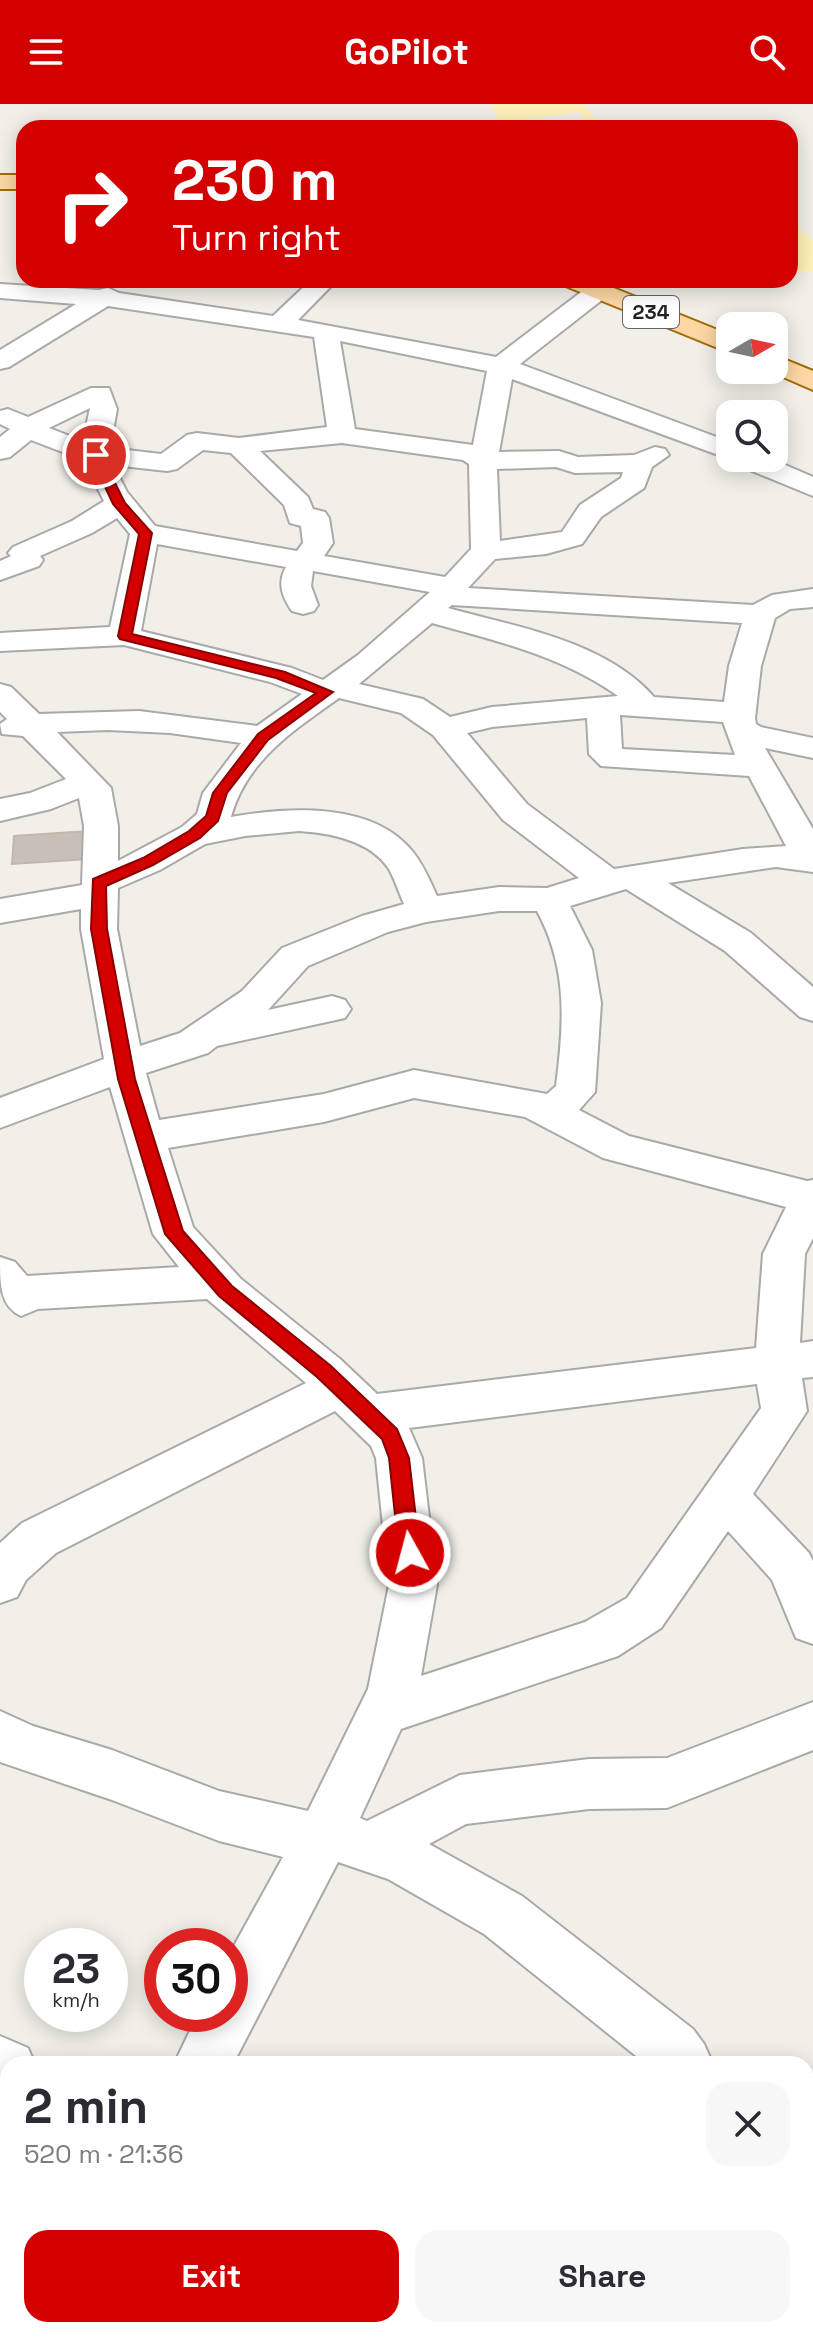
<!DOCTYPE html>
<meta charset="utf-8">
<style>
body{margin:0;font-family:"Space Grotesk",sans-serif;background:#f7f7f7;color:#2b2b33;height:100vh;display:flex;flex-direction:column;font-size:30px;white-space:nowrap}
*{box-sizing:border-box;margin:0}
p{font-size:26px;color:#7c7c81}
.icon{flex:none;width:44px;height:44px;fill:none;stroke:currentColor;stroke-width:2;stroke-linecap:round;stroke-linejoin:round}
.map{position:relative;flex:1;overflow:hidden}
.drawer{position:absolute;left:0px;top:1952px;width:814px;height:282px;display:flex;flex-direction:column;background:#fff;border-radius:24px 24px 0 0;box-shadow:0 4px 20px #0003}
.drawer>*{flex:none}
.guide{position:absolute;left:16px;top:16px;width:782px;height:168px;border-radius:24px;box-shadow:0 4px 20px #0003;background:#d40000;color:#fff;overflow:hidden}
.needle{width:52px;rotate:81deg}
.buttons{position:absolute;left:716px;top:208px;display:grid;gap:16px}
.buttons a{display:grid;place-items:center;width:72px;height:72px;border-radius:16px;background:#fff;box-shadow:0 4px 20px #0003;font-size:40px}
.speed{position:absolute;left:24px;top:1824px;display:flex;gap:16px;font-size:40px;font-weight:700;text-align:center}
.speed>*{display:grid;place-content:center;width:104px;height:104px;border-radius:50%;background:#fff;box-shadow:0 4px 20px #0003;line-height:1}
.speed small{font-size:20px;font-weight:400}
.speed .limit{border:12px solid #d22;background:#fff;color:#111}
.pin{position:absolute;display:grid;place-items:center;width:68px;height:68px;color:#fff;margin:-34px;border:4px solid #fff;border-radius:50%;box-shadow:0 2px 8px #0007}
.me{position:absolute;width:88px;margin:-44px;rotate:353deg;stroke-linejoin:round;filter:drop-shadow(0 0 6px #0008)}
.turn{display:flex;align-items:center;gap:28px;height:168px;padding:0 24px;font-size:36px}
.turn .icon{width:104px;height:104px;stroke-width:2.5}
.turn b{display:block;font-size:56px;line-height:68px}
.round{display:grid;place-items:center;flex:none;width:84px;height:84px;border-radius:24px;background:#f7f7f7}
.head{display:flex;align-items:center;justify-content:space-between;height:136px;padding:0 24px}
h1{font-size:48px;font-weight:600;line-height:60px}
.button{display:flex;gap:16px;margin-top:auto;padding:16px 24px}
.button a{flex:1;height:92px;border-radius:24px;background:#d40000;color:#fff;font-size:32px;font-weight:600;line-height:92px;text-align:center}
.button a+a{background:#f7f7f7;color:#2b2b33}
header{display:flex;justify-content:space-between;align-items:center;height:104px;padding:0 24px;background:#d40000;color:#fff;font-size:36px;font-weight:600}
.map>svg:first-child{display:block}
</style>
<header><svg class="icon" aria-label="menu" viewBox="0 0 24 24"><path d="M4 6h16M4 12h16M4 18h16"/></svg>GoPilot<svg class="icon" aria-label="search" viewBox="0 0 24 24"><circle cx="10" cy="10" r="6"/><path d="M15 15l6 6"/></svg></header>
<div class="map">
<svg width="813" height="2233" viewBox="0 0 813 2233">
<rect width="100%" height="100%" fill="#f2efe9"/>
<!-- sand -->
<g fill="#fff1ba">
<path d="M 490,0 L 583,0 L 604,24 L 593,24 L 579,8 L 500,19 Z"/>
<path d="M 790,116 L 813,136 L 813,168 L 790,169 Z"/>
</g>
<!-- building -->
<path fill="#c7bfb8" stroke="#c4b6ab" stroke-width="2" d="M 88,727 L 88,755 L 12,760 L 14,732 Z"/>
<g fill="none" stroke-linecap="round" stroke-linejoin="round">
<defs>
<g id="minor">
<path d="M 311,176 L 337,176 L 298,216 L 496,253 L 589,182 L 607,182 L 610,187 L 607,192 L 520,260 L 730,338 L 730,354 L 769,354 L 813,373 L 813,392 L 735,360 L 732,356 L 512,275 L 499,348 L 559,347 L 578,353 L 634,351 L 655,343 L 665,345 L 669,351 L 652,363 L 644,384 L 601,413 L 582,440 L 546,450 L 495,455 L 468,484 L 753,501 L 772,491 L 813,485 L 813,503 L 790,505 L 775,514 L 761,562 L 755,614 L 756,620 L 761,623 L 813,634 L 813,654 L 765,644 L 813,725 L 813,768 L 776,763 L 668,779 L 751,829 L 813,883 L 813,917 L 800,913 L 725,847 L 626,785 L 570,802 L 592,846 L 601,899 L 595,988 L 579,1006 L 629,1032 L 807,1077 L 813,1076 L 813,1134 L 805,1150 L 800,1239 L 813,1237 L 813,1273 L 802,1274 L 807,1307 L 753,1390 L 809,1449 L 813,1457 L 813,1540 L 796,1534 L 772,1476 L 728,1427 L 661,1524 L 618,1552 L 401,1625 L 360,1714 L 367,1717 L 460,1671 L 589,1655 L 667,1654 L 813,1598 L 813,1646 L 667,1704 L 589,1705 L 466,1720 L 429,1740 L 522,1792 L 693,1925 L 704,1940 L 713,1960 L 646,1960 L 484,1830 L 388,1775 L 338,1758 L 233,1960 L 174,1960 L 198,1910 L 230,1910 L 230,1849 L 283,1753 L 219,1737 L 112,1696 L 0,1658 L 0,1607 L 33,1622 L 112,1646 L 219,1687 L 308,1707 L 368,1585 L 389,1481 L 376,1354 L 371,1342 L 335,1307 L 56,1449 L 26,1476 L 17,1493 L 0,1499 L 0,1439 L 22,1419 L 306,1279 L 207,1195 L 38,1205 L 21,1212 C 0,1202 0,1181 0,1153 L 15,1158 L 27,1172 L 179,1163 L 153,1130 L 110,983 L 0,1024 L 0,994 L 104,955 L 81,825 L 81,805 L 0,819 L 0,795 L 82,781 L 84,722 L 79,694 L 51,705 L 0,717 L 0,695 L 30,689 L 66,675 L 23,632 L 2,630 L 0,620 L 7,615 L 0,608 L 0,580 L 11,583 L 39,610 L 139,607 L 257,622 L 302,590 L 270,578 L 124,541 L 0,547 L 0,529 L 110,523 L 130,430 L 117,414 L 92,429 L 40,452 L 43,456 L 39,462 L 0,476 L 0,457 L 11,452 L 8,449 L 13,443 L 72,417 L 104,397 L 83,356 L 31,336 L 10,353 L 0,355 L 0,333 L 10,325 L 0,320 L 0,307 L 8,305 L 28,313 L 91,284 L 109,284 L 117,305 L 110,344 L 161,350 L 187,331 L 197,329 L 239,334 L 327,323 L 314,233 L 108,202 L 9,263 L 0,265 L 0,246 L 76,200 L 0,194 L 0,180 L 99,186 L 108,184 L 119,189 L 273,212 ZM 340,237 L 487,267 L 473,341 L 355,325 ZM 90,304 L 83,337 L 49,324 ZM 342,339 L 463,356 L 469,360 L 471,445 L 445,473 L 324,452 L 333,439 L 329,414 L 325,408 L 313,405 L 308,393 L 260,347 ZM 203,346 L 231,349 L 284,401 L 290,419 L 301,422 L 303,439 L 297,447 L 155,422 L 127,388 L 113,361 L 167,367 L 177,365 ZM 556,363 L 575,369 L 623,368 L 621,374 L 580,401 L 562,428 L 500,437 L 497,365 ZM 157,440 L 286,463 C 277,479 282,493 292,507 L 303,510 L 314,507 L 318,501 L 311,482 L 313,467 L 430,488 L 358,551 L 323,576 L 292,564 L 141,527 ZM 452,501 L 742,519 L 729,562 L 724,598 L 654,593 C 605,537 517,523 448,504 ZM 432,519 C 497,537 562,552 618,592 L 492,603 L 450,613 L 423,595 L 359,580 ZM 339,594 L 401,609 L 433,631 L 503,716 L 579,774 L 547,784 L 499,783 L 437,792 C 430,777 424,762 413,748 C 373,697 287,703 231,713 C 246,657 294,626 339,594 ZM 620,611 L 723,618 L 735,651 L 622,645 ZM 587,614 L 589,650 L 601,662 L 749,672 L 786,742 L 743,745 L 614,765 L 527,700 L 467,629 L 492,623 ZM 108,626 L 170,629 L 241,639 L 203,689 L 197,710 L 182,723 L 118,757 L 118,722 L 111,684 L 57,628 ZM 299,727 C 330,729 370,736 389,765 C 395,776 399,789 404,800 L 362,812 L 282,844 L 242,887 L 180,929 L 140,942 L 117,825 L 118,784 L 160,766 L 205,740 L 245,732 ZM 499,807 L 537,807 C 568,864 564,920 556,982 L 547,990 L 414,966 L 324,990 L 159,1016 L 146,969 L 208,949 L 217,942 L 345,914 L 351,905 L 345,896 L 332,892 L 268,906 L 308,862 L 388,828 L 426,818 ZM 414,994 L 525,1013 L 603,1054 L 786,1103 L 763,1150 L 756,1244 L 377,1290 L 340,1255 L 241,1175 L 193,1123 L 168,1044 L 324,1018 ZM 757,1280 L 761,1304 L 627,1494 L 585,1518 L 421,1572 L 437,1481 L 422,1354 L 409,1324 Z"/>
<path d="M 0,1932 L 28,1944 L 35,1960 L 8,1960 L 8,1993 L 0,1990 Z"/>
<path d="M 813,1976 L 813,2036 L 806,2039 L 806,1979 Z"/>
<path d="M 0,2157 L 8,2158 L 8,2220 L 0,2219 Z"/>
<path d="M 89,2226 L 151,2226 L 150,2233 L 88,2233 Z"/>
<path d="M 639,2226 L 702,2226 L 699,2233 L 636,2233 Z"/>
<path d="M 725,2226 L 787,2226 L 788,2233 L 726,2233 Z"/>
</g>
<g id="major">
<rect x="0" y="71" width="24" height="14"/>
<path d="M 559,176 L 594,176 L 730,231 L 730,249 L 563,181 Z"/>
<path d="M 774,251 L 813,267 L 813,286 L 767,266 L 774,266 Z"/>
</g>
</defs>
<!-- minor casing -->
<use href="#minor" stroke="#a9a9a9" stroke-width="4"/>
<!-- major casing -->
<use href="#major" stroke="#a06b00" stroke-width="4"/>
<!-- minor -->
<use href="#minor" fill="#fff" fill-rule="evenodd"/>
<!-- major -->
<use href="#major" fill="#fcd6a4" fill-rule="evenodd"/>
</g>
<!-- route -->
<path fill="#d40000" stroke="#8a0000" stroke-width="2" d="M 92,349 L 100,349 L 125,399 L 152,429 L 132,530 L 285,568 L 333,588 L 268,636 L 227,689 L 218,717 L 200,734 L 153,761 L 106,782 L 107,825 L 135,975 L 183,1127 L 232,1182 L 331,1262 L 397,1325 L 409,1354 L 420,1449 L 417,1455 L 410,1458 L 402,1455 L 399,1449 L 389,1354 L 382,1335 L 317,1273 L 219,1192 L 165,1130 L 118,975 L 91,825 L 93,775 L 143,754 L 189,727 L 206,712 L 213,689 L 258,630 L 316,589 L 276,574 L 120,535 L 118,532 L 139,430 L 113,400 L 90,351 Z"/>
<g text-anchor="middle" stroke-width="6" stroke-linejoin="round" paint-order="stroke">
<!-- shield labels -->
<rect fill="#fff" stroke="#646464" stroke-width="2" x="623" y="192" width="56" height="32" rx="6"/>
<g font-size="20" font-weight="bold" fill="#222">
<text x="651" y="215">234</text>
</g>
</g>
</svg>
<div class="buttons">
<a><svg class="needle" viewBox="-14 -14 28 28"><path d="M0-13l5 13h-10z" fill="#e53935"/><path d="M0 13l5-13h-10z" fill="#7c7c81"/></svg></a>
<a><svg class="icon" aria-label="search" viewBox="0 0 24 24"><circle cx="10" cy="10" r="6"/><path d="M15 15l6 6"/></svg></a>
</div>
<div class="speed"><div>23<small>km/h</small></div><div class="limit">30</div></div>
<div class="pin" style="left:96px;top:351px;background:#d93025"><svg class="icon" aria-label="arrive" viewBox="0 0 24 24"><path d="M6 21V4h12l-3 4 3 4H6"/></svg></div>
<svg class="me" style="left:410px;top:1449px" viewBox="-20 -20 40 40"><circle r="17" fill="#d40000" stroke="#fff" stroke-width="3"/><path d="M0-11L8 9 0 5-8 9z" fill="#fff"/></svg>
<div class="guide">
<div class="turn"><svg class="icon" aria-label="right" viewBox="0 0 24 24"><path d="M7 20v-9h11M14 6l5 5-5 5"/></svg><div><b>230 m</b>Turn right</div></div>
</div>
<section class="drawer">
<div class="head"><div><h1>2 min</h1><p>520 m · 21:36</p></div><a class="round"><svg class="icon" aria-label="close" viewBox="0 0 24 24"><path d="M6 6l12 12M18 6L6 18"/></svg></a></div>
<div class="button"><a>Exit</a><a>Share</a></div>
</section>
</div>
